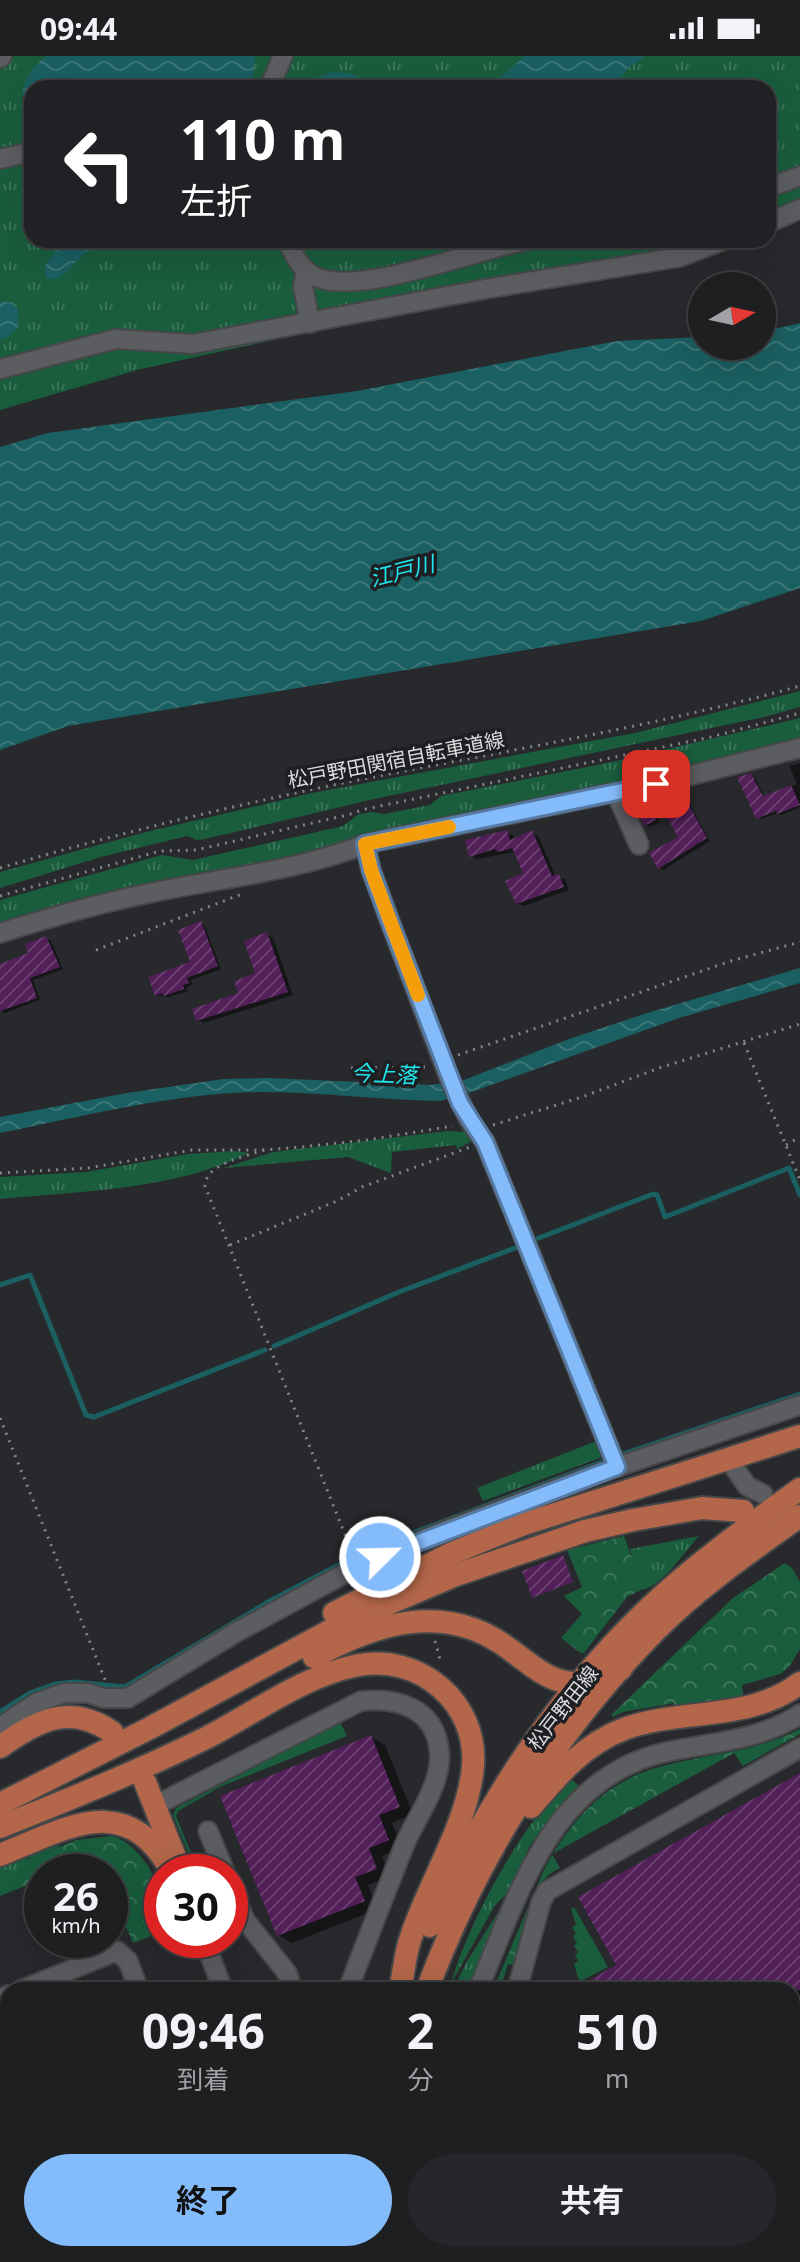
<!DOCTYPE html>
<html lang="ja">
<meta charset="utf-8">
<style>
body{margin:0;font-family:"Noto Sans","Noto Sans JP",sans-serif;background:#26272a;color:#f1f3f6;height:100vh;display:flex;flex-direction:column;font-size:30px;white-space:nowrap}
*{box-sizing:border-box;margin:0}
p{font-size:26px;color:#a1a2a5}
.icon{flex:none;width:44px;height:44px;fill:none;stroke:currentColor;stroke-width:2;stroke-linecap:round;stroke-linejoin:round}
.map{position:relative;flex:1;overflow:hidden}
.sheet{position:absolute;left:0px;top:1926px;width:800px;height:280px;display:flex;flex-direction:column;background:#1e1f21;border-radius:24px 24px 0 0;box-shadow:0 8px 32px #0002,0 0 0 2px #3c3d3f}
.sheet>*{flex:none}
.top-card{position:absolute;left:24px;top:24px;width:752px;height:168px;border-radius:24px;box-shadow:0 8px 32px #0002,0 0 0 2px #3c3d3f;background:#202124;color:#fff;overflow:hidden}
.needle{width:52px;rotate:81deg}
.buttons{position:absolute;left:688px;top:216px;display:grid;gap:16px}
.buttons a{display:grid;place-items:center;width:88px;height:88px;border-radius:50%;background:#1e1f21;box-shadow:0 8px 32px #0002,0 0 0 2px #3c3d3f;font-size:40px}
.speed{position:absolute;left:24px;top:1798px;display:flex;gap:16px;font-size:40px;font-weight:700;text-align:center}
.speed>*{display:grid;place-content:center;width:104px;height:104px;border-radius:50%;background:#1e1f21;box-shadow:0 8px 32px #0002,0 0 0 2px #3c3d3f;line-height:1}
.speed small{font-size:20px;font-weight:400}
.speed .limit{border:12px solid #d22;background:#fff;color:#111}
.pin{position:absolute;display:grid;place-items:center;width:68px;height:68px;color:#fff;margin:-34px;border-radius:16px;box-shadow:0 4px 12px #0006}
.me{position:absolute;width:88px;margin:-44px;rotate:67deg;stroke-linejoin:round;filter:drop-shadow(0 0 6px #0008)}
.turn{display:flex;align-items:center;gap:28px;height:168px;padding:0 24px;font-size:36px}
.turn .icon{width:104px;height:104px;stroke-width:2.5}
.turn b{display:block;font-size:56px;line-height:68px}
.eta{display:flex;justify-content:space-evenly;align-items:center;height:136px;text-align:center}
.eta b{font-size:48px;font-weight:700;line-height:56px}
.cta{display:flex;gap:16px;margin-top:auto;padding:16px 24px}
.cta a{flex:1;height:92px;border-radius:48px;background:#84bcfb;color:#111;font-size:32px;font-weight:700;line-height:92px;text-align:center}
.cta a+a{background:#26272a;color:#f1f3f6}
.status{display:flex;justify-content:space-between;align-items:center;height:56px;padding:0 40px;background:#1e1f21;direction:ltr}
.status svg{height:22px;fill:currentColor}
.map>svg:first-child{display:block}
</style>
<div class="status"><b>09:44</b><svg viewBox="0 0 49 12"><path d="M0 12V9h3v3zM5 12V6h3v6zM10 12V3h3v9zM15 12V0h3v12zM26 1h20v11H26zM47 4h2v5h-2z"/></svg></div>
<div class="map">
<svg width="800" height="2206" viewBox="0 0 800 2206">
<defs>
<pattern id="grass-tufts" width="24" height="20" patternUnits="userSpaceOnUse" patternTransform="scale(2)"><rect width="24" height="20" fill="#195d3d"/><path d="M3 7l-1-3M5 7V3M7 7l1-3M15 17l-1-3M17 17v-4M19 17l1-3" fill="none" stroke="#3a7459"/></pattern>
<pattern id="forest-crowns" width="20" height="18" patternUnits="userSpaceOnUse" patternTransform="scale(2)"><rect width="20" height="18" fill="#195d3d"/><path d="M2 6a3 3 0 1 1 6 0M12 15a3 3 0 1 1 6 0" fill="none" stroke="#3a7459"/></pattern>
<pattern id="water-waves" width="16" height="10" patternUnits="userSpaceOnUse" patternTransform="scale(2)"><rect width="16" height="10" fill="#1a5f61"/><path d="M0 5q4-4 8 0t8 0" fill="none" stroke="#3b7577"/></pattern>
<pattern id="building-hatch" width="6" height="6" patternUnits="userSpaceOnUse" patternTransform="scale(2)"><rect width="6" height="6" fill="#521f58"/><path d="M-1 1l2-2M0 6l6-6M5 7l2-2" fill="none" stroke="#6a3f70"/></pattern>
</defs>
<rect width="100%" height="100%" fill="#28292c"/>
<!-- grass -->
<g fill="url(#grass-tufts)">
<path d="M 0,0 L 800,0 L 800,143 L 768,157 L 768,32 L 32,32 L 32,184 L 707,184 L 683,194 L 137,314 L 0,354 Z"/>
<path d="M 800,635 L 800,651 L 764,661 L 374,743 L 205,783 L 197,784 L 187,780 L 101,801 L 0,832 L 0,816 L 146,776 L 312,737 L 635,677 Z"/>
<path d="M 800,662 L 800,686 L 339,795 L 0,870 L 0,844 L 162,799 L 193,804 L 343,770 L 359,758 L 372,756 L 384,758 L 430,749 L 441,740 L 612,706 Z"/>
<path d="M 448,1075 L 467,1076 L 476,1083 L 457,1093 L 456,1089 L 392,1096 L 391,1117 L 348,1101 L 224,1112 L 273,1096 Z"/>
<path d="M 234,1095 L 249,1097 C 175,1134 81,1135 0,1143 L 0,1121 L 86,1116 L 188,1098 Z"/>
<path d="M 599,1384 L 608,1399 L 483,1445 L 477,1432 Z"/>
<path d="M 699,1480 C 685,1495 661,1532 641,1534 L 630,1493 Z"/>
<path d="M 570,1722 L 579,1730 L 550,1762 L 529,1791 L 510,1835 L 495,1849 L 451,1928 C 468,1866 523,1766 570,1722 Z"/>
<path d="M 63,1789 L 33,1803 L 37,1812 L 0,1829 L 0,1807 L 25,1797 L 29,1804 L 30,1795 Z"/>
<path d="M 507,1842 L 470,1934 L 453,1934 L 466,1907 Z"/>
</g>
<!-- forest -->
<g fill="url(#forest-crowns)">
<path d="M 624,1480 L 640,1523 L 641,1534 L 627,1541 L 584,1597 L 581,1597 L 561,1582 L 582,1558 L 564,1540 L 582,1531 L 567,1494 Z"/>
<path d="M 785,1507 L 792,1512 L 800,1526 L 800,1593 L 789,1611 L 780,1618 L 742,1629 L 744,1646 L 675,1655 L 674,1647 L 623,1656 L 613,1661 L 611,1659 L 733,1542 Z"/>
<path d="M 800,1673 L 800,1678 L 743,1710 L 734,1697 L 552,1798 L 560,1812 C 525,1828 524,1877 516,1910 L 508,1908 L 500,1934 L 493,1934 L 543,1816 C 567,1769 600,1730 652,1713 C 704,1697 748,1699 800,1673 Z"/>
<path d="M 111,1780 C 135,1784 158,1820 162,1843 C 164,1854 162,1866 162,1876 L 133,1887 L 110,1833 L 110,1816 L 103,1816 L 97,1801 L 60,1816 L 42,1816 L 42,1823 L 0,1840 L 0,1829 L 36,1812 L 32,1803 L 76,1784 Z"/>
<path d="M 800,2126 L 799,2206 L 627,2206 L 645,2198 L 792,2198 L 792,2129 Z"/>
</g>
<!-- garden -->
<g fill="#195d3d">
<path d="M 340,1666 L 347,1680 L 220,1731 L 178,1755 L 176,1760 L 199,1816 L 196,1816 L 173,1759 L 176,1752 Z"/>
<path d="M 574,1851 L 608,1911 L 563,1934 L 579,1925 L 574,1908 L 578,1905 L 575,1899 L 578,1896 L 574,1890 L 577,1887 L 573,1880 L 576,1878 L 572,1871 L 576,1869 L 571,1853 Z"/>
</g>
<!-- water -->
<g fill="url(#water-waves)">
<path d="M 47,0 L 255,0 L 252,32 L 32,32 L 32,58 C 13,37 27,14 47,0 Z"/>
<path d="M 524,0 L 645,0 L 645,1 L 628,12 L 613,32 L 489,32 Z"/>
<path d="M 332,16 L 348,17 L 388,32 L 304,32 L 309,24 Z"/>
<path d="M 55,184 L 99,184 C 92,193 87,196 79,203 C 67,213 62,228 45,221 L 45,210 L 56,193 Z"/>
<path d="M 0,245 L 13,247 L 18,254 L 19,270 L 8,281 L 0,284 Z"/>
<path d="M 800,267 L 800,532 L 701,565 L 68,670 L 0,694 L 0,391 L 48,377 L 357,335 L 617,285 L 702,281 L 702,290 L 762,290 L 762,276 Z"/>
<path d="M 800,912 L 800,927 L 679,962 L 466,1038 L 440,1045 C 380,1044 321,1036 261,1036 C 173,1037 86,1060 0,1077 L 0,1061 L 127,1037 L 223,1023 L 268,1022 L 430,1029 L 464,1024 L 569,983 L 647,957 Z"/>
</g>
<!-- shadow -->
<g fill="#0007">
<path d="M 800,707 L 800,751 L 782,759 L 778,757 L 762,763 L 758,761 L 751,719 L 755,721 L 765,742 L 797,728 L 789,710 Z"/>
<path d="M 685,744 L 689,747 L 710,785 L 663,814 L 659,811 L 681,782 Z"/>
<path d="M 649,748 L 653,750 L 660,766 L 650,771 L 645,769 Z"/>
<path d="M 507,776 L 513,780 L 514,784 L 532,777 L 538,780 L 556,821 L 565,823 L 569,834 L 524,850 L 517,847 L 526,818 L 516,796 L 477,803 L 471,799 Z"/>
<path d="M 201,867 L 205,870 L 221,913 L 191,924 L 192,929 L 186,932 L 188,935 L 169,941 L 156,939 L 193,907 Z"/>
<path d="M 267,878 L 273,882 L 293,939 L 204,967 L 198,964 L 241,938 L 258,918 Z"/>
<path d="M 46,882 L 51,885 L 63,913 L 33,924 L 40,944 L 5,957 L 1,954 L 0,910 L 31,899 Z"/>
<path d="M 371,1681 L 385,1689 L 413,1758 L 392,1767 L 402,1791 L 382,1800 L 390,1821 L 368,1829 L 378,1853 L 292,1887 L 278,1879 Z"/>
<path d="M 800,1719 L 800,2040 L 792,2044 L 792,1934 L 577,1934 L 619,1910 Z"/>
<path d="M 6,1955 L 8,1957 L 8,2198 L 203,2198 L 184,2206 L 0,2206 L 0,1956 Z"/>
</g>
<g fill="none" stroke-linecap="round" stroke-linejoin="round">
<!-- stream -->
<g stroke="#1a5f61" stroke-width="5">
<path d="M 531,1185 L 653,1138 L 657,1139 L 665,1161 L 789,1112 L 800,1139"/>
<path d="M 0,1229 L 30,1219 L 86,1359 L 94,1361 L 265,1294"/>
<path d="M 274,1290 L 399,1236 L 523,1189"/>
<path d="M 0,1656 L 30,1637 L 55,1628 L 75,1626 L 125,1631 L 270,1545 L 367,1494 L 623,1398 L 800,1338"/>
</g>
</g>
<!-- building -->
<g fill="url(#building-hatch)">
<path d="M 751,717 L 763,740 L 791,729 L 800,749 L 777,758 L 776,755 L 756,763 L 737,721 Z"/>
<path d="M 685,742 L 707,782 L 658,813 L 649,797 L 678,781 L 663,754 Z"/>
<path d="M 649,745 L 657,764 L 644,770 L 635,751 Z"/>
<path d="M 507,774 L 510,784 L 532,774 L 552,820 L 559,818 L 564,831 L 516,848 L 505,825 L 523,817 L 512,792 L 498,796 L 495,793 L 469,801 L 465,784 Z"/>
<path d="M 201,865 L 218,910 L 187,922 L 189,927 L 183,929 L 184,933 L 164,940 L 162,937 L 155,940 L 148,921 L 190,906 L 178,874 Z"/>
<path d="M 267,876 L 288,936 L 196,965 L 192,953 L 238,937 L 234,925 L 255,917 L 244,885 Z"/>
<path d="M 46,880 L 60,911 L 30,922 L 37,942 L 0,955 L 0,908 L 28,897 L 25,888 Z"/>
<path d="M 563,1499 L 573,1526 L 532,1542 L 522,1515 Z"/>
<path d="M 371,1679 L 400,1751 L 379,1759 L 389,1784 L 369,1792 L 377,1813 L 355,1821 L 365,1845 L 277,1880 L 220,1740 Z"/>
<path d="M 800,1717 L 800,1934 L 572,1934 L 616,1909 L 578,1841 Z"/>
</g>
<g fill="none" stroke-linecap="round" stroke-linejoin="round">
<defs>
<g id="minor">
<path d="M 0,2 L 2,0"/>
<path d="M 269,32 L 283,0"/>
<path d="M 0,103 L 32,96"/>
<path d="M 768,132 L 800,120"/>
<path d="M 768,167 L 800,153"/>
<path d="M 287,184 C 293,196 300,213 312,219 C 354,244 481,191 529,184"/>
<path d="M 306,214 L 303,230 L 310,267"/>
<path d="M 0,313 L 116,283 L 193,288 L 485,233 L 680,201 L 724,184"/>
<path d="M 616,737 L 639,789"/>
<path d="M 365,788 L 371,814 L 389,863 L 448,1019 L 469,1064 L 485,1086 L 617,1411"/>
<path d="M 0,877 C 51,861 103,846 155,836 C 226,821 298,815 365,788 L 656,728 L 800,692"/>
<path d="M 734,1411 L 747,1430 L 763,1438"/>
<path d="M 0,1671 L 36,1647 L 64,1637 L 88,1637 L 103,1642 L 128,1642 L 235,1577 L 357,1511 L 449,1473 L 617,1411 L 800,1349"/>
<path d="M 156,1749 L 361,1645 C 397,1641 434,1652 439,1693 C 444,1726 416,1761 404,1790 C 385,1838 366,1886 348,1934"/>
<path d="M 208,1775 L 225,1816"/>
<path d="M 230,1828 L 245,1864 L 287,1917 L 293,1934"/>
<path d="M 204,1884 L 223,1934"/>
<path d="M 21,1934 L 117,1895 L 128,1905 L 139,1934"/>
<path d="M 478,1934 C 518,1839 552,1721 666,1696 C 712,1686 759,1685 800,1658"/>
<path d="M 517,1934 L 541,1846 L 547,1835 L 800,1692"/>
<path d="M 0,1943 L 8,1939"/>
<path d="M 792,2063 L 800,2059"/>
<path d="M 792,2111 L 800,2107"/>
<path d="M 283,2198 L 284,2206"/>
<path d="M 567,2198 L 569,2206"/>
<path d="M 192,2206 L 209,2198"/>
<path d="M 420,2206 L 421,2198"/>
<path d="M 584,2206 L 602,2198"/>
</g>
<g id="major">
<path d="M 334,1557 L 450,1498 L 524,1468 L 800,1380"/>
<path d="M 314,1601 C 362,1575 418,1553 473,1573 C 532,1594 547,1654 621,1613"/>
<path d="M 0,1691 C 38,1664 70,1647 112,1676"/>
<path d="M 145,1726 L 177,1806"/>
<path d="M 0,1748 L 150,1672 L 348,1565 L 456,1519 L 585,1475 L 633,1464 L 702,1452 L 743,1455"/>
<path d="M 531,1751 C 558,1719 584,1688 624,1673 C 681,1652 749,1666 800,1627"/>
<path d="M 0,1771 C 70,1743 139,1715 206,1682 C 255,1657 304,1619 359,1609 C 420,1598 478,1647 473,1710 C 468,1768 429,1826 411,1881 C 405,1897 404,1916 400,1934"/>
<path d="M 0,1799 C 68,1772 127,1733 172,1816"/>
<path d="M 430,1870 C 483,1754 554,1643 647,1554 C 694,1509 747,1471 800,1433"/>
<path d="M 427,1934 C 477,1800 556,1675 657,1573 C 700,1530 751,1495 800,1460"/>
<path d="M 329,2206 L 329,2198"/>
<path d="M 352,2206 L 352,2198"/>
<path d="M 372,2206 L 373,2198"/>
<path d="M 403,2206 L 404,2198"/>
</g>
</defs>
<!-- minor casing -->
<use href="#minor" stroke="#464749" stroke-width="22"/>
<!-- major casing -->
<use href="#major" stroke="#464749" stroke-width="26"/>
<!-- path -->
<g stroke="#838487" stroke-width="3" stroke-dasharray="2 6" stroke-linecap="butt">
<path d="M 0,812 C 115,778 231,750 348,726 C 500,696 651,671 800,630"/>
<path d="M 0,840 L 160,795 L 196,794 L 347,759 L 366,753 L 711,681 L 800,657"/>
<path d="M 96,894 L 242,838"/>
<path d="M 744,987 L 800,1124"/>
<path d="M 458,999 L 731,905 L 800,886"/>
<path d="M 351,1012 L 429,1011"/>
<path d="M 493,1069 L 582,1041 L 659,1012 L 800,968"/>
<path d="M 786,1089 L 800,1081"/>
<path d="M 264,1094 C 245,1101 206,1107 205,1130 L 352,1496"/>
<path d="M 0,1117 L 88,1112 L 192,1094 L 264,1094 L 301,1091 L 367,1084 L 453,1070"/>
<path d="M 230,1189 L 337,1145 L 362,1131 L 470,1091"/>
<path d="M 0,1362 L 106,1626"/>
<path d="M 435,1585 L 441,1607"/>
</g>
<!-- minor -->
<use href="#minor" stroke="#5c5d61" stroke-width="18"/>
<!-- major -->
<use href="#major" stroke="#b36649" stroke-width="22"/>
</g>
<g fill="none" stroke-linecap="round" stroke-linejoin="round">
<defs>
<path id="route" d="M 380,1501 L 617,1411 L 485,1086 L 460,1047 L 389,863 L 371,814 L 365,788 L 656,728"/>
</defs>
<!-- route casing -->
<use href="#route" stroke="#567aa3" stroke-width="20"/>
<!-- route -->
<use href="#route" stroke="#84bcfb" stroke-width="14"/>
<!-- slow -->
<path stroke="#f59e0b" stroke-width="14" d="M 418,939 L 371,814 L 365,788 L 449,771"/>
</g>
<g text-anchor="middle" stroke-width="7" stroke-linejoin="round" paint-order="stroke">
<!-- street labels -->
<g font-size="20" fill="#dbdcde" stroke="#1e1f22">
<text transform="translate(396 704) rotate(-11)" y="7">松戸野田関宿自転車道線</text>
<text transform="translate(563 1652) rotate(-52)" y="7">松戸野田線</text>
</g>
<!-- water labels -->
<g font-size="22" font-style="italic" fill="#1fe7ed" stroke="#1e1f22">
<text transform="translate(402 515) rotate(-14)" y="8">江戸川</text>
<text transform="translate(384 1018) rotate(2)" y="8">今上落</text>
</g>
</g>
</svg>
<div class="buttons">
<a><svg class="needle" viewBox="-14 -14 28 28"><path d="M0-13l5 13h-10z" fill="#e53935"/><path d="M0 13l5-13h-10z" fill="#a1a2a5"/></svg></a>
</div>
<div class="speed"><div>26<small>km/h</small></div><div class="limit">30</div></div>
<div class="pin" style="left:656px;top:728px;background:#d93025"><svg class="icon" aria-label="arrive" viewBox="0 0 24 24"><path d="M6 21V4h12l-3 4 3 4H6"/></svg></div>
<svg class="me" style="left:380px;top:1501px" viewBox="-20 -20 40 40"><circle r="17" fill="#84bcfb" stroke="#fff" stroke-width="3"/><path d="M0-11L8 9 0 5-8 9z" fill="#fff"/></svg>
<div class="top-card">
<div class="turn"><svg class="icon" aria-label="left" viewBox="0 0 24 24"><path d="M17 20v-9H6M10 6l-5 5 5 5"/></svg><div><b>110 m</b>左折</div></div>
</div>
<section class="sheet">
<div class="eta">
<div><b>09:46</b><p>到着</p></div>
<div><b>2</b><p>分</p></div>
<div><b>510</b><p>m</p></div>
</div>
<div class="cta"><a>終了</a><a>共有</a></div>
</section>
</div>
